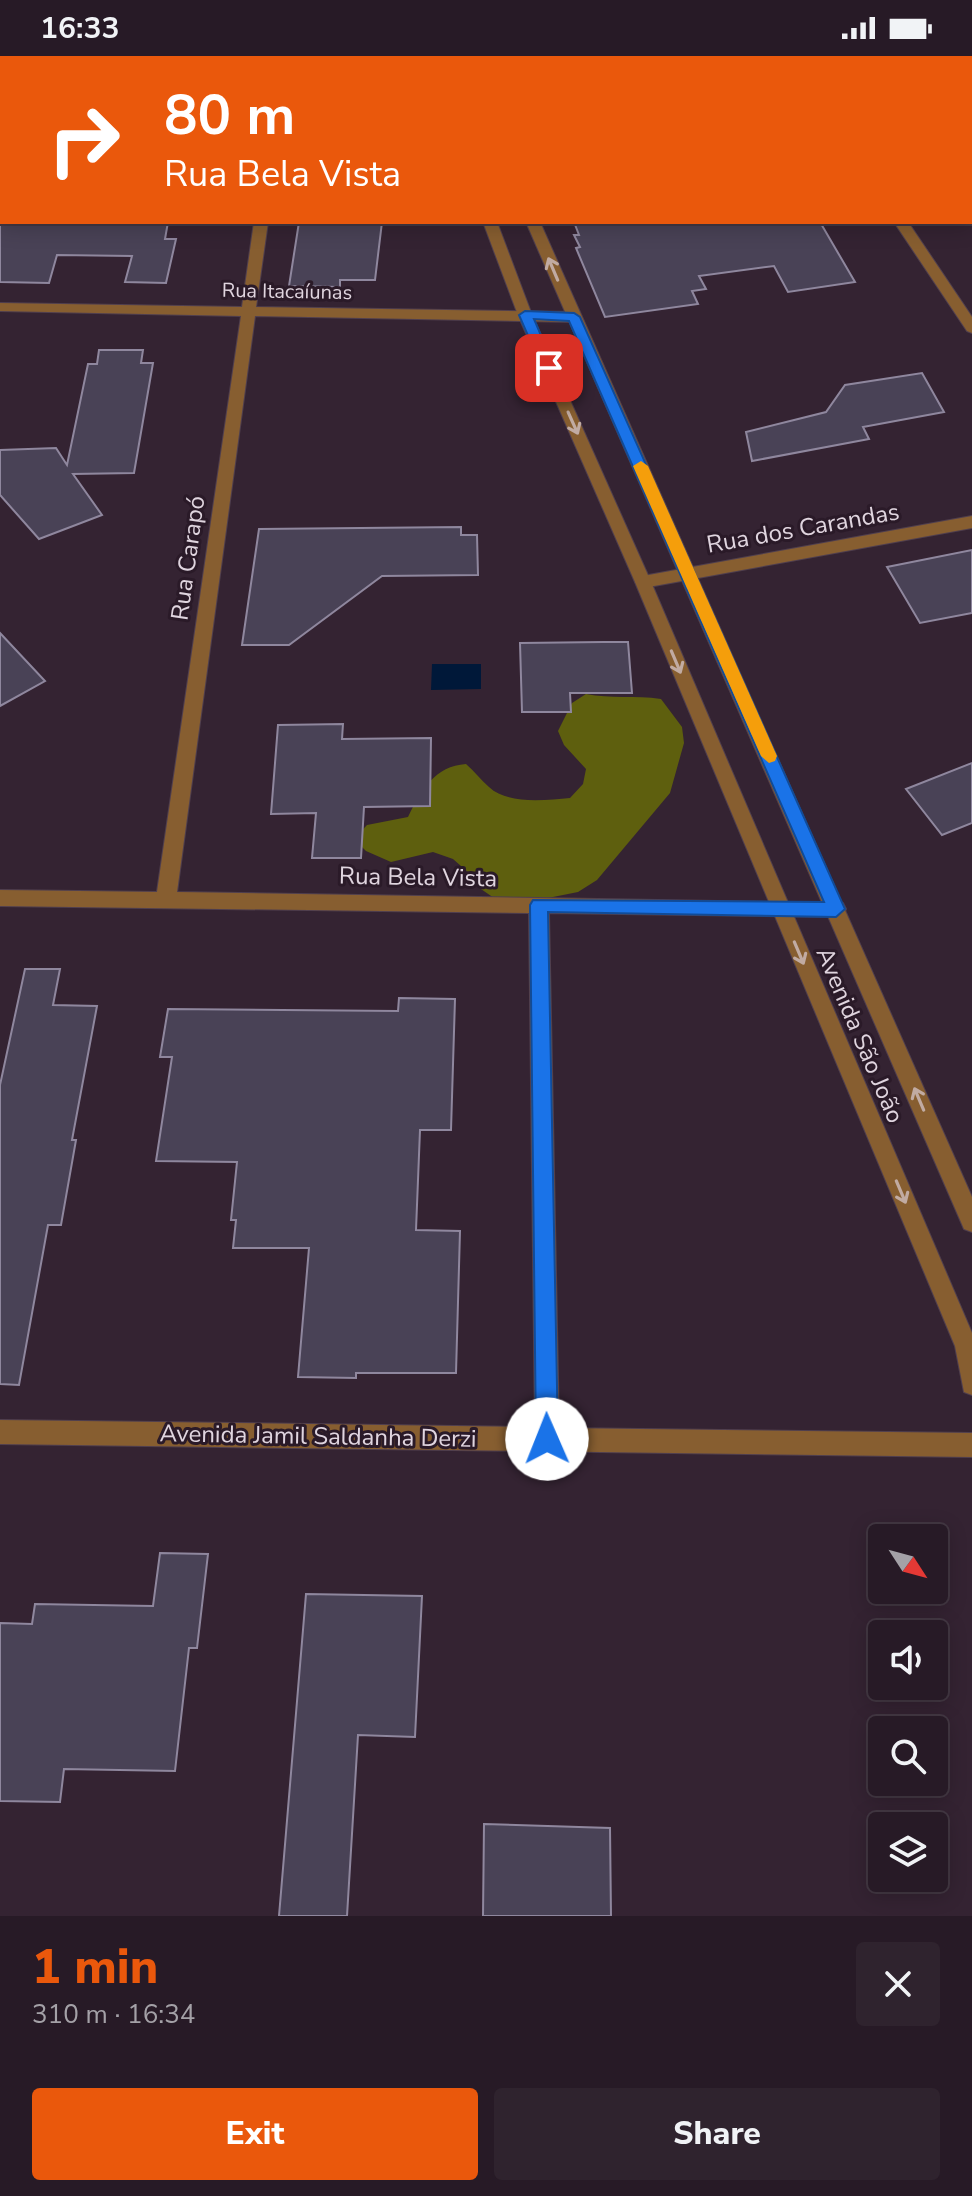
<!DOCTYPE html>
<meta charset="utf-8">
<style>
body{margin:0;font-family:"Nunito Sans",sans-serif;background:#2f232e;color:#f1f3f6;height:100vh;display:flex;flex-direction:column;font-size:30px;white-space:nowrap}
*{box-sizing:border-box;margin:0}
p{font-size:26px;color:#a4a1a7}
.icon{flex:none;width:44px;height:44px;fill:none;stroke:currentColor;stroke-width:2;stroke-linecap:round;stroke-linejoin:round}
.map{position:relative;height:1860px;overflow:hidden}
.panel{display:flex;flex-direction:column;background:#271a26;flex:1}
.panel>*{flex:none}
.guide{position:absolute;left:0px;top:0px;width:972px;height:168px;box-shadow:0 4px 20px #0003,0 0 0 2px #433843;background:#ea580c;color:#fff;overflow:hidden}
.needle{width:52px;rotate:126deg}
.controls{position:absolute;left:868px;top:1468px;display:grid;gap:16px}
.controls a{display:grid;place-items:center;width:80px;height:80px;border-radius:8px;background:#271a26;box-shadow:0 4px 20px #0003,0 0 0 2px #433843;font-size:40px}
.pin{position:absolute;display:grid;place-items:center;width:68px;height:68px;color:#fff;margin:-34px;border-radius:16px;box-shadow:0 4px 12px #0006}
.me{position:absolute;width:88px;margin:-44px;rotate:359deg;stroke-linejoin:round;filter:drop-shadow(0 0 6px #0008)}
.turn{display:flex;align-items:center;gap:28px;height:168px;padding:0 32px;font-size:36px}
.turn .icon{width:104px;height:104px;stroke-width:2.5}
.turn b{display:block;font-size:56px;line-height:68px}
.round{display:grid;place-items:center;flex:none;width:84px;height:84px;border-radius:8px;background:#2f232e}
.overview{display:flex;align-items:center;justify-content:space-between;height:136px;padding:0 32px}
h1{font-size:48px;font-weight:800;line-height:60px;color:#ea580c}
.button{display:flex;gap:16px;margin-top:auto;padding:16px 32px}
.button a{flex:1;height:92px;border-radius:8px;background:#ea580c;color:#fff;font-size:32px;font-weight:800;line-height:92px;text-align:center}
.button a+a{background:#2f232e;color:#f1f3f6}
.status{display:flex;justify-content:space-between;align-items:center;height:56px;padding:0 40px;background:#271a26;direction:ltr}
.status svg{height:22px;fill:currentColor}
.map>svg:first-child{display:block}
</style>
<div class="status"><b>16:33</b><svg viewBox="0 0 49 12"><path d="M0 12V9h3v3zM5 12V6h3v6zM10 12V3h3v9zM15 12V0h3v12zM26 1h20v11H26zM47 4h2v5h-2z"/></svg></div>
<div class="map">
<svg width="972" height="1860" viewBox="0 0 972 1860">
<rect width="100%" height="100%" fill="#342332"/>
<!-- forest -->
<path fill="#5e5f0e" d="M 586,638 C 610,643 635,639 661,643 L 682,671 L 684,687 L 670,737 L 597,824 L 578,836 L 538,844 L 494,842 L 478,831 L 469,817 L 453,803 L 433,796 L 391,806 L 366,795 L 354,783 L 367,769 L 408,761 C 421,734 435,710 466,708 C 474,715 481,724 489,731 C 508,749 546,744 570,742 L 583,728 L 586,713 L 564,689 L 558,675 L 572,647 Z"/>
<!-- water -->
<path fill="#001839" d="M 432,608 L 481,608 L 481,633 L 431,634 Z"/>
<!-- building -->
<g fill="#494256" stroke="#8f879e" stroke-width="2">
<path d="M 0,166 L 168,166 L 165,183 L 176,183 L 166,227 L 125,226 L 132,200 L 57,199 L 49,227 L 0,226 Z"/>
<path d="M 299,166 L 382,166 L 375,224 L 340,224 L 340,231 L 289,230 Z"/>
<path d="M 574,166 L 820,166 L 855,226 L 788,236 L 774,210 L 699,220 L 706,233 L 692,235 L 698,248 L 605,261 L 576,192 L 580,191 L 574,179 L 579,179 Z"/>
<path d="M 99,294 L 143,294 L 141,307 L 153,307 L 134,417 L 73,418 L 102,459 L 39,483 L 0,439 L 0,394 L 56,392 L 67,409 L 88,308 L 97,308 Z"/>
<path d="M 922,317 L 944,356 L 863,371 L 869,383 L 752,405 L 746,376 L 826,356 L 845,329 Z"/>
<path d="M 461,471 L 461,479 L 477,479 L 478,519 L 382,520 L 289,589 L 242,589 L 259,473 Z"/>
<path d="M 972,494 L 972,557 L 920,567 L 887,511 Z"/>
<path d="M 0,577 L 45,625 L 0,650 Z"/>
<path d="M 603,586 L 628,586 L 632,637 L 570,637 L 571,656 L 522,656 L 520,587 Z"/>
<path d="M 343,668 L 342,683 L 431,682 L 430,750 L 364,751 L 361,802 L 312,802 L 316,757 L 271,758 L 278,669 Z"/>
<path d="M 972,707 L 972,767 L 942,779 L 906,733 Z"/>
<path d="M 25,913 L 60,913 L 53,949 L 97,950 L 72,1084 L 76,1084 L 61,1169 L 48,1169 L 19,1329 L 0,1328 L 0,1029 Z"/>
<path d="M 399,942 L 455,943 L 451,1074 L 420,1074 L 416,1174 L 460,1175 L 456,1317 L 356,1317 L 356,1322 L 298,1321 L 309,1192 L 233,1192 L 236,1164 L 231,1164 L 237,1106 L 156,1105 L 172,1001 L 160,1001 L 168,953 L 398,955 Z"/>
<path d="M 160,1497 L 208,1498 L 197,1592 L 189,1592 L 175,1715 L 64,1713 L 60,1746 L 0,1745 L 0,1567 L 32,1568 L 35,1548 L 153,1550 Z"/>
<path d="M 306,1538 L 422,1540 L 415,1681 L 358,1679 L 347,1860 L 279,1860 Z"/>
<path d="M 484,1768 L 610,1772 L 611,1860 L 483,1860 Z"/>
</g>
<g fill="none" stroke-linecap="round" stroke-linejoin="round">
<defs>
<g id="minor">
<rect x="282" y="0" width="12" height="2"/>
<path d="M 785,0 L 797,0 L 798,2 L 786,2 Z"/>
<path d="M 254,166 L 268,166 L 256,251 L 574,256 L 581,261 L 574,266 L 255,260 L 177,836 L 843,847 L 846,853 L 843,859 L 836,861 L 549,857 L 559,1372 L 972,1377 L 972,1401 L 0,1388 L 0,1364 L 535,1371 L 529,857 L 0,850 L 0,834 L 157,836 L 241,260 L 0,255 L 0,247 L 242,251 Z"/>
<path d="M 894,166 L 908,166 L 972,261 L 972,277 L 967,275 Z"/>
<path d="M 972,460 L 972,472 L 643,532 L 635,526 L 643,520 Z"/>
</g>
<g id="tertiary">
<path d="M 420,0 L 432,0 L 433,2 L 421,2 Z"/>
<path d="M 457,0 L 469,0 L 470,2 L 458,2 Z"/>
<path d="M 483,166 L 497,166 L 532,259 L 651,526 L 972,1277 L 972,1339 L 964,1336 L 955,1290 L 635,526 L 518,259 Z"/>
<path d="M 526,166 L 540,166 L 972,1141 L 972,1176 L 964,1173 L 961,1166 Z"/>
</g>
</defs>
<!-- minor casing -->
<use href="#minor" stroke="#503f4e" stroke-width="2"/>
<!-- tertiary casing -->
<use href="#tertiary" stroke="#503f4e" stroke-width="2"/>
<!-- minor -->
<use href="#minor" fill="#875e30" fill-rule="evenodd"/>
<!-- tertiary -->
<use href="#tertiary" fill="#875e30" fill-rule="evenodd"/>
</g>
<!-- one-way arrows -->
<defs><path id="oneway-shaft" d="M-6 0H5M1.5-3L5.5 0L1.5 3" fill="none" stroke-width="1.6" stroke-linecap="round" stroke-linejoin="round" transform="scale(2)"/></defs>
<g stroke="#c1aba2">
<use href="#oneway-shaft" transform="translate(553 213) rotate(-113)"/>
<use href="#oneway-shaft" transform="translate(573 367) rotate(66)"/>
<use href="#oneway-shaft" transform="translate(676 606) rotate(67)"/>
<use href="#oneway-shaft" transform="translate(799 897) rotate(67)"/>
<use href="#oneway-shaft" transform="translate(919 1043) rotate(-113)"/>
<use href="#oneway-shaft" transform="translate(901 1136) rotate(67)"/>
</g>
<!-- route -->
<path fill="#1a73e8" stroke="#114b97" stroke-width="2" d="M 525,255 L 574,257 L 580,261 L 845,853 L 836,861 L 548,856 L 558,1383 L 554,1391 L 547,1394 L 539,1391 L 536,1383 L 530,849 L 533,844 L 824,846 L 569,265 L 534,263 L 555,312 L 549,317 L 542,312 L 519,259 Z"/>
<!-- slow -->
<path fill="#f59e0b" d="M 641,405 L 648,410 L 777,700 L 775,705 L 769,707 L 761,700 L 633,410 Z"/>
<g text-anchor="middle" stroke-width="6" stroke-linejoin="round" paint-order="stroke">
<!-- far-street labels -->
<g font-size="20" fill="#e0d5df" stroke="#2a1a28">
<text transform="translate(287 235) rotate(1)" y="7">Rua Itacaíunas</text>
</g>
<!-- street labels -->
<g font-size="24" fill="#e0d5df" stroke="#2a1a28">
<text transform="translate(803 472) rotate(-10)" y="8">Rua dos Carandas</text>
<text transform="translate(188 502) rotate(-82)" y="8">Rua Carapó</text>
<text transform="translate(418 821) rotate(1)" y="8">Rua Bela Vista</text>
<text transform="translate(860 979) rotate(67)" y="8">Avenida São João</text>
<text transform="translate(318 1380) rotate(1)" y="8">Avenida Jamil Saldanha Derzi</text>
</g>
</g>
</svg>
<div class="controls">
<a><svg class="needle" viewBox="-14 -14 28 28"><path d="M0-13l5 13h-10z" fill="#e53935"/><path d="M0 13l5-13h-10z" fill="#a4a1a7"/></svg></a>
<a><svg class="icon" aria-label="sound" viewBox="0 0 24 24"><path d="M4 9h4l5-4v14l-5-4H4zM17 9q2 3 0 6"/></svg></a>
<a><svg class="icon" aria-label="search" viewBox="0 0 24 24"><circle cx="10" cy="10" r="6"/><path d="M15 15l6 6"/></svg></a>
<a><svg class="icon" aria-label="layers" viewBox="0 0 24 24"><path d="M12 4l9 5-9 5-9-5zM3 14l9 5 9-5"/></svg></a>
</div>
<div class="pin" style="left:549px;top:312px;background:#d93025"><svg class="icon" aria-label="arrive" viewBox="0 0 24 24"><path d="M6 21V4h12l-3 4 3 4H6"/></svg></div>
<svg class="me" style="left:547px;top:1383px" viewBox="-20 -20 40 40"><circle r="19" fill="#fff"/><path d="M0-13L10 11 0 6-10 11z" fill="#1a73e8"/></svg>
<div class="guide">
<div class="turn"><svg class="icon" aria-label="right" viewBox="0 0 24 24"><path d="M7 20v-9h11M14 6l5 5-5 5"/></svg><div><b>80 m</b>Rua Bela Vista</div></div>
</div>
</div>
<section class="panel">
<div class="overview"><div><h1>1 min</h1><p>310 m · 16:34</p></div><a class="round"><svg class="icon" aria-label="close" viewBox="0 0 24 24"><path d="M6 6l12 12M18 6L6 18"/></svg></a></div>
<div class="button"><a>Exit</a><a>Share</a></div>
</section>
